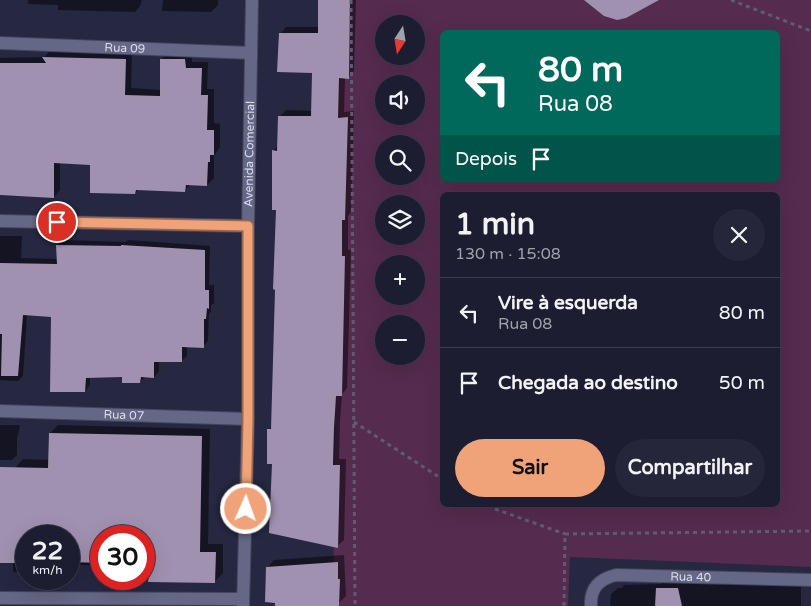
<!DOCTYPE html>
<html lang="pt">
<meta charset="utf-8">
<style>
body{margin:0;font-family:"Varela Round",sans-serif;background:#252639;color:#f1f3f6;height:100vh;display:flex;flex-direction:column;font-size:19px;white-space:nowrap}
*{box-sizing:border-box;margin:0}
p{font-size:16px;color:#a0a2ab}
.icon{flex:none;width:28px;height:28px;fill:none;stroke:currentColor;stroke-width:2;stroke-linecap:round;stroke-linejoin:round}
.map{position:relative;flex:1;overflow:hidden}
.panel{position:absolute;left:440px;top:192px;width:340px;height:315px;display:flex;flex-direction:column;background:#1c1d31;border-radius:8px;box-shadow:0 5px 20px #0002,0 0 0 1px #3a3b4d}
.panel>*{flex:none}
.banner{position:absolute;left:440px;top:30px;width:340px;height:152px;border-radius:8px;box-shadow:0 5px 20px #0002,0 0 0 1px #3a3b4d;background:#00695c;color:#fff;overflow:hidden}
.needle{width:32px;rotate:192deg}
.fabs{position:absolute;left:375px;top:15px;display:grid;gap:10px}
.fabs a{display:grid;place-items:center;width:50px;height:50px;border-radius:50%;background:#1c1d31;box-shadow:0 5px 20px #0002,0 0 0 1px #3a3b4d;font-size:25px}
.speed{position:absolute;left:15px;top:525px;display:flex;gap:10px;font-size:25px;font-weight:700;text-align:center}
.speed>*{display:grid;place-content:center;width:65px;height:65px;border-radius:50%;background:#1c1d31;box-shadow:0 5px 20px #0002,0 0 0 1px #3a3b4d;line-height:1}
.speed small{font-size:12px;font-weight:400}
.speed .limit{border:8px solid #d22;background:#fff;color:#111}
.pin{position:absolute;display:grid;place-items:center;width:42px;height:42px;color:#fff;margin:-21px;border:2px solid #fff;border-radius:50%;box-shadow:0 1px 5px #0007}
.me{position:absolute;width:55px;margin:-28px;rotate:2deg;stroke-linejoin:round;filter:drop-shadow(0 0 4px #0008)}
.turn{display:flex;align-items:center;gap:18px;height:105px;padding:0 15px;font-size:22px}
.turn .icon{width:65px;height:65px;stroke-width:2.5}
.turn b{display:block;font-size:35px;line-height:42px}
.then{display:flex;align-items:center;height:48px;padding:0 15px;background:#0003;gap:10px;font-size:19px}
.round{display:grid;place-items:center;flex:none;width:52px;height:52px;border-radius:26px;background:#252639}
.head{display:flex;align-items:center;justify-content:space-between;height:85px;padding:0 15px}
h1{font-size:30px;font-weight:700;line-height:38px}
.action{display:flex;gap:10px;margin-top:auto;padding:10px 15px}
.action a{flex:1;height:58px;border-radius:30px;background:#f0a278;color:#111;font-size:20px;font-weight:700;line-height:58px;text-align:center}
.action a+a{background:#252639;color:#f1f3f6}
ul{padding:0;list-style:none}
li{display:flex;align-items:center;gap:15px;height:70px;padding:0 15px;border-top:1px solid #3a3b4d}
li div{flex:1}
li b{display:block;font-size:19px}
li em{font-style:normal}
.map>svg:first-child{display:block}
</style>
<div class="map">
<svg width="811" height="606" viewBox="0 0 811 606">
<rect width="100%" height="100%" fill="#262741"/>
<!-- green -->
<path fill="#552b4f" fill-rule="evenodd" d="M 339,0 L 811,0 L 811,567 L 570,557 L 568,606 L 333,606 ZM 384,24 L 416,24 L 416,56 L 384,56 ZM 442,32 L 778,32 L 778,180 L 442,180 ZM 384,84 L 416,84 L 416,116 L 384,116 ZM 384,144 L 416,144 L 416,176 L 384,176 ZM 442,195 L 778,195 L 778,505 L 442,505 ZM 384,204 L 416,204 L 416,236 L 384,236 ZM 384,264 L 416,264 L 416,296 L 384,296 ZM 384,324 L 416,324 L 416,356 L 384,356 Z"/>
<!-- shadow -->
<g fill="#0007">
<path d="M 28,0 L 142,0 L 140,6 L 135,12 L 58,10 L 58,5 L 28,4 Z"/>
<path d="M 163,0 L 218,0 L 218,5 L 211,12 L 162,11 Z"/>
<path d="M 320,0 L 356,0 L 354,71 L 348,77 L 345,77 L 344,112 L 354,111 L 351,212 L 348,216 L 348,250 L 351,250 L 347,388 L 342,394 L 340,421 L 339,459 L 346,459 L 344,540 L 337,546 L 273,462 L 268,430 L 273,425 L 277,208 L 273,151 L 278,146 L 280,116 L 286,110 L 312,111 L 313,72 L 280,34 L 286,27 L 319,27 Z"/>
<path d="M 50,51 L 132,52 L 131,88 L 161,90 L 162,59 L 168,52 L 192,53 L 192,62 L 208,62 L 207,89 L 214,89 L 214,123 L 220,124 L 220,147 L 214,156 L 214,178 L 207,185 L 191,184 L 184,191 L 139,189 L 135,193 L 92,163 L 60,162 L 60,190 L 54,197 L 0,195 L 0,58 L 44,57 Z"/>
<path d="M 0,236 L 22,236 L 21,258 L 58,259 L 57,245 L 63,240 L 126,242 L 128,240 L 210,246 L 209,285 L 214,285 L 214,303 L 211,305 L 211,312 L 209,314 L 208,341 L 203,346 L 187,346 L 187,356 L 181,361 L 159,361 L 159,371 L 154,377 L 146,376 L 140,382 L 123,376 L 90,377 L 90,385 L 85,391 L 52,315 L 27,314 L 23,376 L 18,381 L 0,380 Z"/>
<path d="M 0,425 L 20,425 L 17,439 L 17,455 L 12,460 L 0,460 Z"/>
<path d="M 58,425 L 210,429 L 208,544 L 223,544 L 223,573 L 215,581 L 144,575 L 144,536 L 101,536 L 101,565 L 69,565 L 69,536 L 26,536 L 26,572 L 13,572 L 15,468 L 23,459 L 50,460 L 50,433 Z"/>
<path d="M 344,555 L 346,596 L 339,603 L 330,606 L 276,606 L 267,568 L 274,560 Z"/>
<path d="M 663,582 L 801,585 L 801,606 L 610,606 L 611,594 L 618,588 L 622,588 L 624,585 L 661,584 Z"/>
</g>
<!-- building -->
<g fill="#a091b0">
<path d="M 318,0 L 350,0 L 349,79 L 339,78 L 338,118 L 348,117 L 345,220 L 342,220 L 342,256 L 345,256 L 342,396 L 336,396 L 334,428 L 333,465 L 340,465 L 338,548 L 269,533 L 272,464 L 267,464 L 267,429 L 271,429 L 275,290 L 273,289 L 276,210 L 272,210 L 272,150 L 277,151 L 278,116 L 311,116 L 312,73 L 277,72 L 279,33 L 318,33 Z"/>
<path d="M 584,0 L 659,0 L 626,18 L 617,20 L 604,16 Z"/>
<path d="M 42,57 L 126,59 L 125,95 L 160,96 L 160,59 L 185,59 L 186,68 L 202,68 L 201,95 L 208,95 L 207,130 L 214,130 L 214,155 L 210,155 L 210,162 L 208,162 L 207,186 L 186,185 L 185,192 L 136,190 L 135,194 L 90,193 L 90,165 L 54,163 L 54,198 L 0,195 L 0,63 L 46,63 Z"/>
<path d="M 56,245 L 121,246 L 121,245 L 205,250 L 205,290 L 209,290 L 209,309 L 207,308 L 206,319 L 204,319 L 204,348 L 182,347 L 182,362 L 154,362 L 154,378 L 141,377 L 140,383 L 122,383 L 122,377 L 86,378 L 85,392 L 50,392 L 51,317 L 23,315 L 18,376 L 1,376 L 2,334 L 0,334 L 0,263 L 57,264 Z"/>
<path d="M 49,433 L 202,436 L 200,552 L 216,552 L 215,583 L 148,582 L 149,576 L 144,576 L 144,536 L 101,536 L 101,563 L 69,562 L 69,536 L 26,536 L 26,563 L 0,563 L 0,467 L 48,468 Z"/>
<path d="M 338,562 L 338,579 L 340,579 L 339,606 L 275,606 L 275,603 L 265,602 L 266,567 Z"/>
<path d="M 656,588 L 678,588 L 682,606 L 655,606 Z"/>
</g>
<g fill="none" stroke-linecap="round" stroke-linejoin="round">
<defs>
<g id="minor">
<path id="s1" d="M 0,43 L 251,53"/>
<path d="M 0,221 L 248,226"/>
<path id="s2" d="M 0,411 L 248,419"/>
<path d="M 0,598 L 243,599"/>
<path id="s3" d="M 243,606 L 248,419 L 248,226 L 252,0"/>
<path id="s4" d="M 591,606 C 590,588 599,579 616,575 L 811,580"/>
</g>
</defs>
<!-- minor casing -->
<use href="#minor" stroke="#44445a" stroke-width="14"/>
<!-- path -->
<g stroke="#5c5d75" stroke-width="3" stroke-dasharray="4 4" stroke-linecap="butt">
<path d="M 351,0 L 355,606"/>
<path d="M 731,0 L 811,31"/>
<path d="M 354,422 L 442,479"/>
<path d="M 488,505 L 495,509 L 565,534"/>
<path d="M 564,606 L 565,534 L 811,531"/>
</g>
<!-- minor -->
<use href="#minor" stroke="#646785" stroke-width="12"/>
</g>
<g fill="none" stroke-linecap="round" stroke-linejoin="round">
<defs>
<path id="route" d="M 57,222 L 248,226 L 248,419 L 246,509"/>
</defs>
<!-- route casing -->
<use href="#route" stroke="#9c694e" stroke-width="12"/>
<!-- route -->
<use href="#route" stroke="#f0a278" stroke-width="9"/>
</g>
<g text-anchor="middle" stroke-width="5" stroke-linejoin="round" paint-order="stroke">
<!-- street labels -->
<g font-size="12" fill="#dadced" stroke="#262741">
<text dy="4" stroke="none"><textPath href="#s1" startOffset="125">Rua 09</textPath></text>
<text dy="4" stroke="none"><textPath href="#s3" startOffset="452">Avenida Comercial</textPath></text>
<text dy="4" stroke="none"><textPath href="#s2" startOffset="124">Rua 07</textPath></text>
<text dy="4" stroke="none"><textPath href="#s4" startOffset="119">Rua 40</textPath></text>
</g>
</g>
</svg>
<div class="fabs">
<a><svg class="needle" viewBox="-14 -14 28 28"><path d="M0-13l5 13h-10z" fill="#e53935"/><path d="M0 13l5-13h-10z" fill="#a0a2ab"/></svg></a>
<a><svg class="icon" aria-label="sound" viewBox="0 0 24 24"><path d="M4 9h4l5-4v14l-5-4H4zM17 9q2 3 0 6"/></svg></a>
<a><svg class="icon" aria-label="search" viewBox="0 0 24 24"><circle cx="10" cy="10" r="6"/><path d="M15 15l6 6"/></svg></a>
<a><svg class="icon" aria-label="layers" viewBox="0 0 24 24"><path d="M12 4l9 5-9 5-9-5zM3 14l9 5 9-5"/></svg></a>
<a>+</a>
<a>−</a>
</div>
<div class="speed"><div>22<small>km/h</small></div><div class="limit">30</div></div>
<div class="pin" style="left:57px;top:222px;background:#d93025"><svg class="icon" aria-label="arrive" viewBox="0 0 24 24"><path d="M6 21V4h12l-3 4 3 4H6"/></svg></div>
<svg class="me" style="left:246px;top:509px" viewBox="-20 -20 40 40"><circle r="17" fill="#f0a278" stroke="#fff" stroke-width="3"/><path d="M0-11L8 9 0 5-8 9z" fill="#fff"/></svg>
<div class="banner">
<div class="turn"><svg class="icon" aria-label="left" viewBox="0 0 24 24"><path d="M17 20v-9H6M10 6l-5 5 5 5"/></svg><div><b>80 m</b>Rua 08</div></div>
<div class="then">Depois<svg class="icon" aria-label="arrive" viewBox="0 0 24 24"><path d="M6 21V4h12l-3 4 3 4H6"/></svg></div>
</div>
<section class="panel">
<div class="head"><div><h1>1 min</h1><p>130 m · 15:08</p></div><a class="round"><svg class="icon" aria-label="close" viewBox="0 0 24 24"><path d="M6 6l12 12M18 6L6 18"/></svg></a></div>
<ul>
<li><svg class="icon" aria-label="left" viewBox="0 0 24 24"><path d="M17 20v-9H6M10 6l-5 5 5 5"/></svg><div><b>Vire à esquerda</b><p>Rua 08</p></div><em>80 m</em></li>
<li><svg class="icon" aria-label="arrive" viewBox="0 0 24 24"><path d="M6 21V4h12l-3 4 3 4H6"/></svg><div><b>Chegada ao destino</b></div><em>50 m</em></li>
</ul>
<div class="action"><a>Sair</a><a>Compartilhar</a></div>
</section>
</div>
